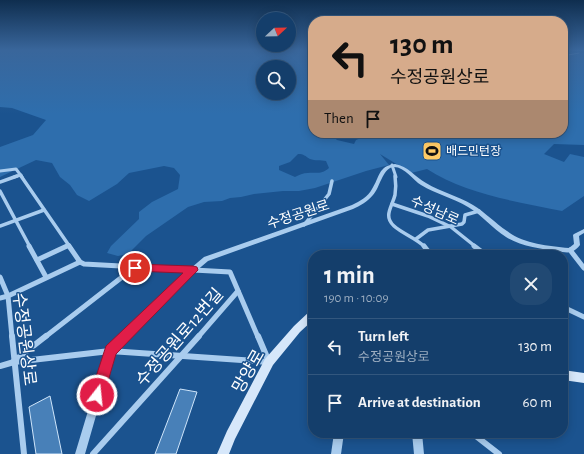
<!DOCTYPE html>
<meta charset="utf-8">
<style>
body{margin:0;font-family:"Alegreya Sans","Noto Sans KR",sans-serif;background:#214973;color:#f1f3f6;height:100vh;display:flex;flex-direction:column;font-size:15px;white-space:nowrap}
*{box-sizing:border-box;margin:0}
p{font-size:13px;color:#9daec1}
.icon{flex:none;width:22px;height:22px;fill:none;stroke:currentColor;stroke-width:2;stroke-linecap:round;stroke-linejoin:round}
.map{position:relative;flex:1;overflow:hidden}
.details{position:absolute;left:308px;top:250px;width:260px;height:188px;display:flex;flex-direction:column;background:#143e6b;border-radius:16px;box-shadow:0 2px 10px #0003,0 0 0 1px #33577e}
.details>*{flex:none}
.top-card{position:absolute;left:308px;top:16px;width:260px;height:122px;border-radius:16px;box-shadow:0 2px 10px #0003,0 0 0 1px #33577e;background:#d6ab8b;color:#111;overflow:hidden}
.needle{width:26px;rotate:68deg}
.controls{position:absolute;left:256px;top:12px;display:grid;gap:8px}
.controls a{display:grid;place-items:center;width:40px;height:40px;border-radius:50%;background:#143e6b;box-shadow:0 2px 10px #0003,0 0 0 1px #33577e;font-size:20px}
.pin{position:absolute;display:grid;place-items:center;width:34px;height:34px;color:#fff;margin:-17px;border:2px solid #fff;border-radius:50%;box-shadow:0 1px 4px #0007}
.me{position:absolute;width:44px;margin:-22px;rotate:16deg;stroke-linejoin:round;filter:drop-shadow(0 0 3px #0008)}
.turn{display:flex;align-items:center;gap:14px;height:84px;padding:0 16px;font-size:18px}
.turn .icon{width:52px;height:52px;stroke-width:2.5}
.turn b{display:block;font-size:28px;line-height:34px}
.then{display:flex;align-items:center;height:38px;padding:0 16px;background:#0003;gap:8px;font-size:15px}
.round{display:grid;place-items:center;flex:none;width:42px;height:42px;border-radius:16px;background:#214973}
.headline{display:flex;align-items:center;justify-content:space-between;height:68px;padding:0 16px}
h1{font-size:24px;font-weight:700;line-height:30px}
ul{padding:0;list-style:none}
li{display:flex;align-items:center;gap:12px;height:56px;padding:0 16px;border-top:1px solid #33577e}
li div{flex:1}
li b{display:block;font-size:15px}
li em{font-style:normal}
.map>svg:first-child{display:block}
</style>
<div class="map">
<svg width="584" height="454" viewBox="0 0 584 454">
<rect width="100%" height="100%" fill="#1b538f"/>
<!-- green -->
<path fill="#2e6ead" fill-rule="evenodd" d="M 0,50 L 313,50 L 313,133 L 330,133 L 337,140 L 354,144 L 356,140 L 366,136 L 359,133 L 563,133 L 563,56 L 568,55 L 563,53 L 572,54 L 569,52 L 584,53 L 584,145 L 554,144 L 544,154 L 564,162 L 570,154 L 584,157 L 584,196 L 562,211 C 518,202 465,194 427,169 L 411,173 L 380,154 L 389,165 L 366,171 L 315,188 L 299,191 L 283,191 L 254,194 L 241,197 L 230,198 L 222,201 L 204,202 L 188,207 L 146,236 L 128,254 L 118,256 L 107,253 L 111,246 L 139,219 L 139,212 L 152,202 L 178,189 L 180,175 L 174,168 L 164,166 L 129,173 L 117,184 L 89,201 L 77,195 L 70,185 L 60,177 L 52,163 L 36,160 L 0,177 L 0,147 L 33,135 L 46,120 L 12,108 L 0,107 ZM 263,67 L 289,67 L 289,93 L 263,93 ZM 298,154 C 304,154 305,156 310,159 C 315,161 321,160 326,161 L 329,168 C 321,175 316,172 308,173 C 303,173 299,175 295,177 L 279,170 L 279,166 L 290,162 Z"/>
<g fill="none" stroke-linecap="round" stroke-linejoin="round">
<!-- stream -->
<path stroke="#9cc7f0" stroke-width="1" d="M 563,56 L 579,53"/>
</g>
<!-- building -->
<g fill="#4880b8" stroke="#cfe5fa">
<path d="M 180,389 L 197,392 L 176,454 L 155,454 Z"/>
<path d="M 50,396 L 62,454 L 36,454 L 29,407 Z"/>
</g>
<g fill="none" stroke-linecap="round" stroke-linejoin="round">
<!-- minor-far4 -->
<path stroke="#a9ccee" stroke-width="1.5" d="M 573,50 L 584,50"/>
<!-- minor-far3 -->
<g stroke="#a9ccee" stroke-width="3">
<path d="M 392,165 L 396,177"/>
<path d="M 0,171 L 16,169 L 22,177"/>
<path d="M 14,177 L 21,175"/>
</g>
<!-- minor-far2 -->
<g stroke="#a9ccee" stroke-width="3.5">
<path d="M 21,176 L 70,247"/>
<path d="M 395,176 C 396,183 396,189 395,195 C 392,207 383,216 394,226 C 403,234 416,238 425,247"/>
<path d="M 0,182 L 17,176"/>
<path d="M 0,191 L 30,247"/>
<path d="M 392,204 L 428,216 L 451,227 L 476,247"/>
<path d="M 304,225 L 329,194 L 332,181"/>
<path d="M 0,226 L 44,210"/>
<path d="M 416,239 L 428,230 L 462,224 L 464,222 L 465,215 L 479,211"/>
<path d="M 65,247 L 69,245"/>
</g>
<!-- minor-far1 -->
<g stroke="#a9ccee" stroke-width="5">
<path d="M 29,246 L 46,277"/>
<path d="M 69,246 L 80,262 L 84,264 L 230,272 L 258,337"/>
<path d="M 424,246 L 431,255"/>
<path d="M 474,246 L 486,255"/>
<path d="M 570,250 L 584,268"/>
<path d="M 37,260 L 67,246"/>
<path d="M 0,277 L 8,296 L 12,337"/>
<path d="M 0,298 L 8,296 L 80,262"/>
<path d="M 563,307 L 584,317"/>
<path d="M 45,337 L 135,267"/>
<path d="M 198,337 L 238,291"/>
</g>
<!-- minor -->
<g stroke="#a9ccee" stroke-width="6">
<path d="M 12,336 L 24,454"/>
<path d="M 14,361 L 46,336"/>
<path d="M 0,366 L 14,362 L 110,351 L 269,362 L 258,336"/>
<path d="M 472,433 L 499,454"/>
<path d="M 93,454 L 199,336"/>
</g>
<!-- tertiary -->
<g fill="#a9ccee" fill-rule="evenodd">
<path d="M 395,164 C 408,166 415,177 426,183 C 441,192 458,196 473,205 C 486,213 495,223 507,231 C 524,244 548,246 569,248 L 574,244 L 573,235 L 574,234 L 584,229 L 584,233 L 579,236 L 580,245 C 578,248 574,251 571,252 C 567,253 562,252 558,251 C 541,249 521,246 506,237 C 492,228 482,215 468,207 C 453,198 436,194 421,185 C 413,180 404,166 393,167 C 382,169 380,188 373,195 C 367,202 360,206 353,209 L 208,261 L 195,272 L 114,353 L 85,454 L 75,454 L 107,348 L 191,268 L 204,257 L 352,205 C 360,201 368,197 372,189 C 380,177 378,166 395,164 Z"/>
<path d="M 334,433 L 344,433 L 341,454 L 331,454 Z"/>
<path d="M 412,433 L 422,433 L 424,454 L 414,454 Z"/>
</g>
<!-- secondary -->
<g fill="#d6e7fa" fill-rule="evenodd">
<path d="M 313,310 L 313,320 L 300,332 L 273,365 L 235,439 L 229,454 L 217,454 L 227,431 L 265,359 L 294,326 L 310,311 Z"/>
<path d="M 563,370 L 584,373 L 584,383 L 563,380 Z"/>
</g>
</g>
<!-- sky -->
<linearGradient id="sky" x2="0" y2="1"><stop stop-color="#0f2e4f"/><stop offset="0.44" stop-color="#39669b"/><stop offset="1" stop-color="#39669b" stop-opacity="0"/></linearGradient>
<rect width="584" height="114" fill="url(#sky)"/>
<!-- route -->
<path fill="#e11d48" stroke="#92132f" d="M 135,264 L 193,266 L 197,267 L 198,270 L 116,354 L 104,395 L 102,400 L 97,402 L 92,400 L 90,395 L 106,346 L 183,273 L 135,271 L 131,270 L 130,268 L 131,265 Z"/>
<!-- icons -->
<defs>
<symbol id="stadium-square" viewBox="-11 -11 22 22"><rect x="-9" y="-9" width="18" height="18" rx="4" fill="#ffcb66" stroke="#1b538f"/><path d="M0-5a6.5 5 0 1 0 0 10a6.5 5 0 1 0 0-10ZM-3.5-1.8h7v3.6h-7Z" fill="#111"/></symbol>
</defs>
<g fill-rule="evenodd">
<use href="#stadium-square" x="421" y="140" width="22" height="22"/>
</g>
<g text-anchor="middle" stroke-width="3" stroke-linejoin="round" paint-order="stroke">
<!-- far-poi labels -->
<g font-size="12" fill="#fff" stroke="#1b538f" text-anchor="start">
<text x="446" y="155">배드민턴장</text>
</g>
<!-- street labels -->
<g font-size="14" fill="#fff" stroke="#1b538f">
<text transform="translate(435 210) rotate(24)" y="5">수성남로</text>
<text transform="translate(298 214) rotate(-18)" y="5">수정공원로</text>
</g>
<!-- near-street labels -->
<g font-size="17" fill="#fff" stroke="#1b538f">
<text transform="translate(179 337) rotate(-49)" y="6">수정공원로12번길</text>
<text transform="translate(25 339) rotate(83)" y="6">수정공원상로</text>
<text transform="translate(248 371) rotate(-60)" y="6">망양로</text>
</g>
</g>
</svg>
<div class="controls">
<a><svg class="needle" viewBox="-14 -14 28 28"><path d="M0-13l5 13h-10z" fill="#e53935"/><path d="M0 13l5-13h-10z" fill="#9daec1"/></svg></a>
<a><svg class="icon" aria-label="search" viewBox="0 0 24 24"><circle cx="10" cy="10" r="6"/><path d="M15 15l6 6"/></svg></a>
</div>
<div class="pin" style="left:135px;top:268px;background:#d93025"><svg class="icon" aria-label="arrive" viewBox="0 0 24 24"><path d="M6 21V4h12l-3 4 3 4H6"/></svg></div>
<svg class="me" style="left:97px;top:395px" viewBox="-20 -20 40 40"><circle r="17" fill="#e11d48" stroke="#fff" stroke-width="3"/><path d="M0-11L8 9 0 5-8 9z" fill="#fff"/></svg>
<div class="top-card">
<div class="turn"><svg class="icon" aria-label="left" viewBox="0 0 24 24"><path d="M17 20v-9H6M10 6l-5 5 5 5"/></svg><div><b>130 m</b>수정공원상로</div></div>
<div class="then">Then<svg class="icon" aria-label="arrive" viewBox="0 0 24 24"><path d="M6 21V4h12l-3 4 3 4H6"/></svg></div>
</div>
<section class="details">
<div class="headline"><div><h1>1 min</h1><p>190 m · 10:09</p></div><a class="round"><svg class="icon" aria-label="close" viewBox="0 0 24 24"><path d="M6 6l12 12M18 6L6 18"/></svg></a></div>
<ul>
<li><svg class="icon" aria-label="left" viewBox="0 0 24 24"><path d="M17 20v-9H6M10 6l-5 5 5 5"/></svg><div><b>Turn left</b><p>수정공원상로</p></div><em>130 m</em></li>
<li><svg class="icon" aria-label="arrive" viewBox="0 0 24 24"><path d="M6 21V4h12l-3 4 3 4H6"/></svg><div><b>Arrive at destination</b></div><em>60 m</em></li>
</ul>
</section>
</div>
